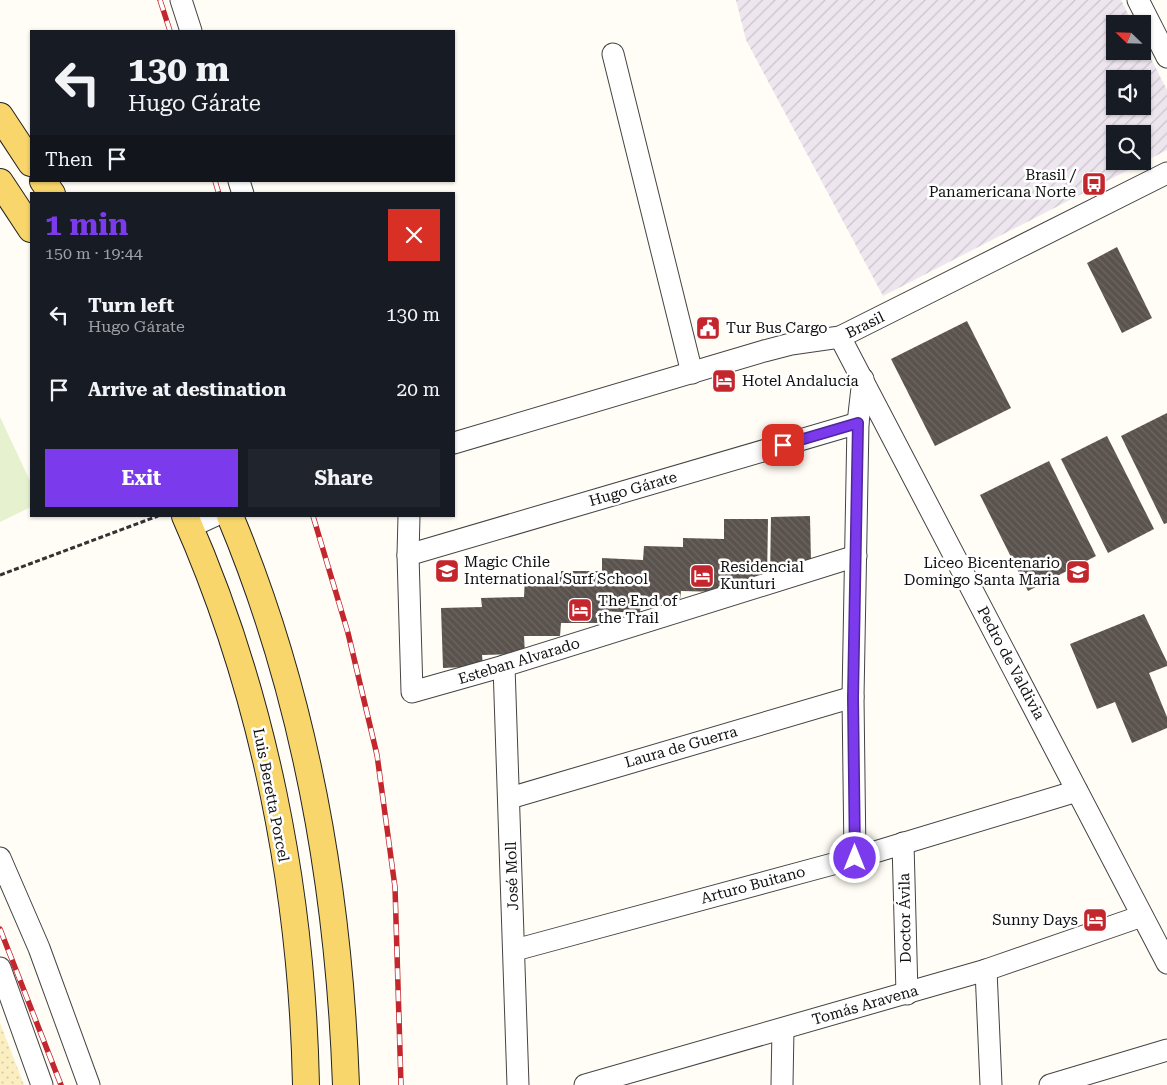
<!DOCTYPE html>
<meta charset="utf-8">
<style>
body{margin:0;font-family:"Roboto Serif",serif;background:#20242c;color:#f1f3f6;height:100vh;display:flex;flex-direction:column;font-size:19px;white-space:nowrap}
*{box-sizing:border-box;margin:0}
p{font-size:16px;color:#9ea1a6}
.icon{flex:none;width:28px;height:28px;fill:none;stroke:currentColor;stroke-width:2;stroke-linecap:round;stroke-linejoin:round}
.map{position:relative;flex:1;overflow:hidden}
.details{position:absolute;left:30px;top:192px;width:425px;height:325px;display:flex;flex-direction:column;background:#171b24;border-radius:0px;box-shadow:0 1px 4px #0004}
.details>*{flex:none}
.guide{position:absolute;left:30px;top:30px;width:425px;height:152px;border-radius:0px;box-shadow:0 1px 4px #0004;background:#171b24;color:#f1f3f6;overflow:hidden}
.needle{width:32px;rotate:293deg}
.controls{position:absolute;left:1106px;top:15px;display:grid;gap:10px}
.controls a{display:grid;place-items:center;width:45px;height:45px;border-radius:0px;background:#171b24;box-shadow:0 1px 4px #0004;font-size:25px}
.pin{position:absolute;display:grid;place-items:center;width:42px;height:42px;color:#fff;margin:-21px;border-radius:10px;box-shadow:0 2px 8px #0006}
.me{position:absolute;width:55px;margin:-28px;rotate:0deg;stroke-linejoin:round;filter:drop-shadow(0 0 4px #0008)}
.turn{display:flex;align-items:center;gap:18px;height:105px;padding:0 15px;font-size:22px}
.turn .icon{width:65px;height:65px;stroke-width:2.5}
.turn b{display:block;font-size:35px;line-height:42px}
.then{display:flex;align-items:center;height:48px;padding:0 15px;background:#0003;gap:10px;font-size:19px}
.round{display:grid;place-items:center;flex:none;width:52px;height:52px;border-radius:0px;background:#20242c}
.overview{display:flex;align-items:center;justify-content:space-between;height:85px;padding:0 15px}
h1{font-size:30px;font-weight:700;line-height:38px;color:#7c3aed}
.button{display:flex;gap:10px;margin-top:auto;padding:10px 15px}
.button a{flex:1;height:58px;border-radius:0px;background:#7c3aed;color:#fff;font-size:20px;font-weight:700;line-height:58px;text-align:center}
.button a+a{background:#20242c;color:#f1f3f6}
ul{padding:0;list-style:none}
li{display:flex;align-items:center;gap:15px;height:75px;padding:0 15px}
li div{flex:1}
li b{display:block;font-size:19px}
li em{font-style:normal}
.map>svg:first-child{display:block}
</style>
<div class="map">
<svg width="1167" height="1085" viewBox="0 0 1167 1085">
<defs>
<pattern id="industrial-furrows" width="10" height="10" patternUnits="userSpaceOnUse" patternTransform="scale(1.25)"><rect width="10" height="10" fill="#eee6ef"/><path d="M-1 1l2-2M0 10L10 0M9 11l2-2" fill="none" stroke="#cbc4cc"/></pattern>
<pattern id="sand-dots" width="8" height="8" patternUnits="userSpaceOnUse" patternTransform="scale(1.25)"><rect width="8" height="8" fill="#fbeec1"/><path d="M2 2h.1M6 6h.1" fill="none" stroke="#d6cba5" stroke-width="1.8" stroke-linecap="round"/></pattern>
<pattern id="building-back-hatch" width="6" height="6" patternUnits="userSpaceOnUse" patternTransform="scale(1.25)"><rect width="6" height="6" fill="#5a524d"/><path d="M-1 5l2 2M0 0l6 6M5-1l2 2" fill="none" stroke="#6d6662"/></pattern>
</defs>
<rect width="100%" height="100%" fill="#fffdf5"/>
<!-- industrial -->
<path fill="url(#industrial-furrows)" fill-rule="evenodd" d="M 736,0 L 1121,0 L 1133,24 L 1115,24 L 1115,51 L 1142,51 L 1143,43 L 1167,90 L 1167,150 L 883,296 L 746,40 ZM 1115,79 L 1142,79 L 1142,106 L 1115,106 ZM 1115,134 L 1142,134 L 1142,161 L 1115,161 Z"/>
<!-- sand -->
<path fill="url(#sand-dots)" d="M 0,1023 L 24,1085 L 0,1085 Z"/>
<!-- pitch -->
<path fill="#e6f2cf" d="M 0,417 L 31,483 L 31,507 L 0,522 Z"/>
<!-- building -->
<g fill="url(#building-back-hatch)">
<path d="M 1117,247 L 1152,318 L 1122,333 L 1087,263 Z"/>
<path d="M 967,321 L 1011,408 L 935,446 L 891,359 Z"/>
<path d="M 1167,413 L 1167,523 L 1164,524 L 1121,436 Z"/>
<path d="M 1107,436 L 1154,529 L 1108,553 L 1061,459 Z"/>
<path d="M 1049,461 L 1096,556 L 1028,591 L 980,495 Z"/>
<path d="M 810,516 L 811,562 L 770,576 L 771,517 Z"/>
<path d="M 724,519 L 768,519 L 767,580 L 724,580 L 722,592 L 681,591 L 680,600 L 641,599 L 640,613 L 600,611 L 601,623 L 561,623 L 560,636 L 524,636 L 525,654 L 482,655 L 483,666 L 443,668 L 441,608 L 482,607 L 481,598 L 524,597 L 525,577 L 561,577 L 561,571 L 602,571 L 602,558 L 643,560 L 644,546 L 683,547 L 683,538 L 724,539 Z"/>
<path d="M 1144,614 L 1167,662 L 1167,666 L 1149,673 L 1167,717 L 1167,728 L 1132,743 L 1115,702 L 1097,709 L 1070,644 Z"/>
</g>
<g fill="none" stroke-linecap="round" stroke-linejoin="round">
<defs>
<g id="minor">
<path d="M 181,0 L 191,31"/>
<path d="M 1138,0 L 1167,57"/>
<path d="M 613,54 L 692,373"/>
<path d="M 239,181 L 243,194"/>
<path d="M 840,337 L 1167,963"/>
<path d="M 454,443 L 764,351 L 791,344 L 840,337 L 1167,173"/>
<path d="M 409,516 L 408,555 L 412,692 L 504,666 L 856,556"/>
<path d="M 190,527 L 214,516"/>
<path d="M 408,555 L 858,423"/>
<path d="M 504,666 L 518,1085"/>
<path d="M 510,798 L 853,697"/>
<path d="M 903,843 L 907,994"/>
<path d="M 0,858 L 39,948 L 89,1085"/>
<path d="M 855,858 L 853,697 L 858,423 L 863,379"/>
<path d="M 515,950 L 855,858 L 1077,791"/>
<path d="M 0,968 L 42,1085"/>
<path d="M 986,970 L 991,1085"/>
<path d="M 585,1085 L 986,970 L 1142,916"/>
<path d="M 782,1085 L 783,1029"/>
<path d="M 1050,1085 L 1167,1050"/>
</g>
<g id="major">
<path d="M 0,116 L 31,163"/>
<path d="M 43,181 L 52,194"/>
<path d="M 0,182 L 31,229"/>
<path d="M 185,516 C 264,694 302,891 306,1085"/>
<path d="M 230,516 C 305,695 339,891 346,1085"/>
</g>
</defs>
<!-- minor casing -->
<use href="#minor" stroke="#444" stroke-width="23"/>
<!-- major casing -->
<use href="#major" stroke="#222" stroke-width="28"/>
<!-- path -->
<path stroke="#333" stroke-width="3" stroke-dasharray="5 2.5" stroke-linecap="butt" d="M 0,575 L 158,516"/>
<!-- minor -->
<use href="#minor" stroke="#fff" stroke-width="21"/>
<!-- major -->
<use href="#major" stroke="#f9d66b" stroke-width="26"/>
<defs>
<g id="rail">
<path d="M 160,0 L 170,31"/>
<path d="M 215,181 L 219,194"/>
<path d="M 313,516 L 348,633 L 377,755 L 395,887 L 401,1085"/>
<path d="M 0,929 L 61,1085"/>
</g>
</defs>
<!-- rail casing -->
<use href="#rail" stroke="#c4262e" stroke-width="5.5"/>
<!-- rail -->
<use href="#rail" stroke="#fff" stroke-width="4" stroke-dasharray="11" stroke-linecap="butt"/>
</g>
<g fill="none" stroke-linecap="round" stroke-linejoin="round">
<defs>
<path id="route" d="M 783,445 L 858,423 L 853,698 L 855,858"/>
</defs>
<!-- route casing -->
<use href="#route" stroke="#51269a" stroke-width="12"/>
<!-- route -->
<use href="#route" stroke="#7c3aed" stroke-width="9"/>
</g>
<!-- icons -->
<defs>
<symbol id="bus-square" viewBox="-11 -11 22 22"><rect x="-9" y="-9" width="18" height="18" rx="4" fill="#c4262e" stroke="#fff"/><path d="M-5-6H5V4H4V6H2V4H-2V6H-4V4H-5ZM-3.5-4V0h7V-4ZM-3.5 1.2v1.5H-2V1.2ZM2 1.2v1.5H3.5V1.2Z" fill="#fff"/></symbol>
<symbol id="civic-square" viewBox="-11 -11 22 22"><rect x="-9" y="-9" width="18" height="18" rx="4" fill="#c4262e" stroke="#fff"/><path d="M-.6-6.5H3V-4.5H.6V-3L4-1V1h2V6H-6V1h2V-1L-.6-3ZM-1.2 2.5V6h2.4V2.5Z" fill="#fff"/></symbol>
<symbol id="hotel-square" viewBox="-11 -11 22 22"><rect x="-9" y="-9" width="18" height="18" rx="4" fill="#c4262e" stroke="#fff"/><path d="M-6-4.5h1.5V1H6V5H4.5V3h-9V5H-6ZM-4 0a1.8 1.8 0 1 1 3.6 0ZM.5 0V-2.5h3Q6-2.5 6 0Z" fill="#fff"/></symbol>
<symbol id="school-square" viewBox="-11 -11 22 22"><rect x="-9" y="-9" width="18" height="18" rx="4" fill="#c4262e" stroke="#fff"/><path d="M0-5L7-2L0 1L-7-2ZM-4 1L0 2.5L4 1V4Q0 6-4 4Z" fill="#fff"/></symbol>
</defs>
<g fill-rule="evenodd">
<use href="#bus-square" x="1080" y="170" width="28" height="28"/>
<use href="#civic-square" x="694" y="314" width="28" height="28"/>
<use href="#hotel-square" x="710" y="367" width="28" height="28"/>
<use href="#school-square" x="433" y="557" width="28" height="28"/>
<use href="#school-square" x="1064" y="558" width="28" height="28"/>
<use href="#hotel-square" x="688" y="562" width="28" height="28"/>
<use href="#hotel-square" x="566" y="596" width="28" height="28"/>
<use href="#hotel-square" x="1081" y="906" width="28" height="28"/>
</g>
<g text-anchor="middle" stroke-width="5" stroke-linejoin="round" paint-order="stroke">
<!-- poi labels -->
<g font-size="15" fill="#111" stroke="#fff" text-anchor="start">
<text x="1076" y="180" text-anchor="end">Brasil /<tspan x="1076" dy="17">Panamericana Norte</tspan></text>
<text x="726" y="333">Tur Bus Cargo</text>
<text x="742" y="386">Hotel Andalucía</text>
<text x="464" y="567">Magic Chile<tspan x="464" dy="17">International Surf School</tspan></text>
<text x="1060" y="568" text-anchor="end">Liceo Bicentenario<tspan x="1060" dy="17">Domingo Santa Maria</tspan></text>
<text x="720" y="572">Residencial<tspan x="720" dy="17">Kunturi</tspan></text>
<text x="598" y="606">The End of<tspan x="598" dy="17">the Trail</tspan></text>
<text x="1078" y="925" text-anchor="end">Sunny Days</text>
</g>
<!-- street labels -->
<g font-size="15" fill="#111" stroke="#fff">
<text transform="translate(865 325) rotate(-26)" y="5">Brasil</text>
<text transform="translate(633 489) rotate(-16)" y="5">Hugo Gárate</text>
<text transform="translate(519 661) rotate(-17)" y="5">Esteban Alvarado</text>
<text transform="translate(1011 663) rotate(62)" y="5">Pedro de Valdivia</text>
<text transform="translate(681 747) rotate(-16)" y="5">Laura de Guerra</text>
<text transform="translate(271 795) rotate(79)" y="5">Luis Beretta Porcel</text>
<text transform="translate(512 876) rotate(-92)" y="5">José Moll</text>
<text transform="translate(753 885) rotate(-15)" y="5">Arturo Buitano</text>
<text transform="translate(905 918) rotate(-91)" y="5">Doctor Ávila</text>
<text transform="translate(865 1005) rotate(-16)" y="5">Tomás Aravena</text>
</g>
</g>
</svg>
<div class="controls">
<a><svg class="needle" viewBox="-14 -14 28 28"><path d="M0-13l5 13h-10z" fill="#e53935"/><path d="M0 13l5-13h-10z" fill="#9ea1a6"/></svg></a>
<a><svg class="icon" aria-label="sound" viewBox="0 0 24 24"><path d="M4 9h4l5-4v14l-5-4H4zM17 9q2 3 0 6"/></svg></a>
<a><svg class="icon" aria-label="search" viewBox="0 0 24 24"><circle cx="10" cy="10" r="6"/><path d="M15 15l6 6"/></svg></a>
</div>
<div class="pin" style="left:783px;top:445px;background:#d93025"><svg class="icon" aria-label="arrive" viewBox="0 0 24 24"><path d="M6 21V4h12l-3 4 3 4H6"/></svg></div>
<svg class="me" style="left:855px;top:858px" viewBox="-20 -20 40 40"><circle r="17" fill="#7c3aed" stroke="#fff" stroke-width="3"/><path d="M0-11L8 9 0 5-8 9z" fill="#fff"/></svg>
<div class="guide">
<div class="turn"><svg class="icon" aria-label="left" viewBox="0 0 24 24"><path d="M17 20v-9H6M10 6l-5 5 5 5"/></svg><div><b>130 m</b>Hugo Gárate</div></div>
<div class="then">Then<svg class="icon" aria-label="arrive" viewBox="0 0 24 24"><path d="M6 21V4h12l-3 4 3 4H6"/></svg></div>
</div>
<section class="details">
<div class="overview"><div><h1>1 min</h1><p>150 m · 19:44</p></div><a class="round" style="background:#d93025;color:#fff"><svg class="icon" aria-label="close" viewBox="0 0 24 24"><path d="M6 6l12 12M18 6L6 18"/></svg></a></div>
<ul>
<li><svg class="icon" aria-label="left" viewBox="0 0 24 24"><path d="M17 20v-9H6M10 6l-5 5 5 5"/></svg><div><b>Turn left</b><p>Hugo Gárate</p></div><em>130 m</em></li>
<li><svg class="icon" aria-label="arrive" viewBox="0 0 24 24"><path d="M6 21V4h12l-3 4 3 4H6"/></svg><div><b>Arrive at destination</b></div><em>20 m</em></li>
</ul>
<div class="button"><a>Exit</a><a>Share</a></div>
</section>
</div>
